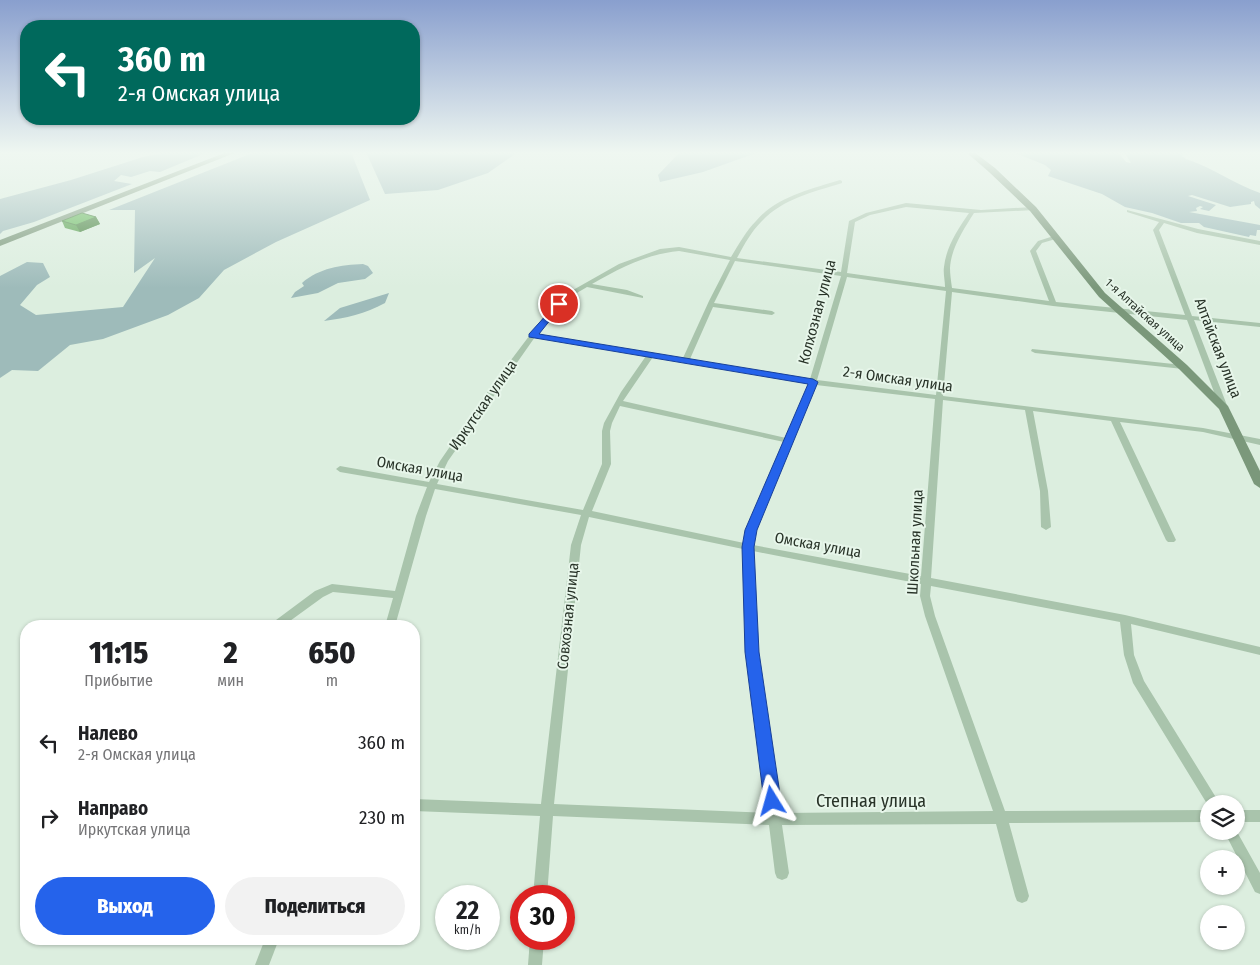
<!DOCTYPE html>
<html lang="ru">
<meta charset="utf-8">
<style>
body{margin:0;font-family:"Fira Sans Condensed",sans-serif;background:#f2f2f2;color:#202124;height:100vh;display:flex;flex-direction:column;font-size:19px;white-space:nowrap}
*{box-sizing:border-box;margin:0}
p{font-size:16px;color:#757577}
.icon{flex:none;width:28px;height:28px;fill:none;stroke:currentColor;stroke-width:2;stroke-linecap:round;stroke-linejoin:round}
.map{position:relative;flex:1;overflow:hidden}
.details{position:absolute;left:20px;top:620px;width:400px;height:325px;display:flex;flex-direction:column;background:#fff;border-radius:20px;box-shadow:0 1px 4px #0004}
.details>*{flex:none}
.hud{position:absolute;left:20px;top:20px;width:400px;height:105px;border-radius:20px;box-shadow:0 1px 4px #0004;background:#00695c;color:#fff;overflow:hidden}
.buttons{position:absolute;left:1200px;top:795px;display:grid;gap:10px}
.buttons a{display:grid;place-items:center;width:45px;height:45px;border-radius:50%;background:#fff;box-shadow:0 1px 4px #0004;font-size:25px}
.speed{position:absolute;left:435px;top:885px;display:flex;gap:10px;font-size:25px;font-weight:700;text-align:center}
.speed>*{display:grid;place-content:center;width:65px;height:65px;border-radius:50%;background:#fff;box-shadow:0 1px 4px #0004;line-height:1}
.speed small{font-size:12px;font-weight:400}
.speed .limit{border:8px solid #d22;background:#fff;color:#111}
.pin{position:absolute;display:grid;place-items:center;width:42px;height:42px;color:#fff;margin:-21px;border:2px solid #fff;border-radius:50%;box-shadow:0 1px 5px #0007}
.me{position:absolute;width:55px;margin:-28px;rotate:352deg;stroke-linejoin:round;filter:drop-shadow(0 0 4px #0008)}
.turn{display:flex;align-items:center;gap:18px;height:105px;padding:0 15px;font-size:22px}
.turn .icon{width:65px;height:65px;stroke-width:2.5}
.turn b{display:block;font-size:35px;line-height:42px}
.eta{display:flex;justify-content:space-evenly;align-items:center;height:85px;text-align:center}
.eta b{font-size:30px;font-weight:800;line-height:35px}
.action{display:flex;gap:10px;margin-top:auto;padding:10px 15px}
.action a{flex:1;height:58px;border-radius:30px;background:#2563eb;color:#fff;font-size:20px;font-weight:800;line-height:58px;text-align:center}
.action a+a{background:#f2f2f2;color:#202124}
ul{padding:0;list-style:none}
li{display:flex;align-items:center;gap:15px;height:75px;padding:0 15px}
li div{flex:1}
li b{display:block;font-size:19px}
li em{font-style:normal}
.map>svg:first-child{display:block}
</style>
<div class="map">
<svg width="1260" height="965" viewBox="0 0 1260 965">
<rect width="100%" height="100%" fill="#dceedf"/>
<!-- green -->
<g fill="#9ebbba">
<path d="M 168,152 L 208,152 L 160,172 L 150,171 L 131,177 L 121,175 L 114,181 L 132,184 L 34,222 L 3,231 L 0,234 L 0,199 L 71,180 L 143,157 Z"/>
<path d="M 255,152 L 351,152 L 370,200 L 276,242 L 224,270 L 199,298 L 168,315 L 103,339 L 70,345 L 38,371 L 12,370 L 0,378 L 0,276 L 27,262 L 43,263 L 50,277 L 37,285 L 20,305 L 36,315 L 123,307 L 155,258 L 134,273 L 135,210 L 109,210 Z"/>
<path d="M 366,152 L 518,152 L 488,173 L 438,190 L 385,194 Z"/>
<path d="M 680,152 L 759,152 L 703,172 L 660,182 L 658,175 Z"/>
<path d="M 1013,152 L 1118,152 L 1126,162 L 1131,163 L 1124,152 L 1185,152 L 1182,156 L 1186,159 C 1212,167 1234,184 1260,193 L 1260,209 L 1255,205 L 1254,201 L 1251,202 L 1251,204 L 1230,207 L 1192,195 L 1188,196 L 1216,205 L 1209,211 L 1200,209 L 1203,207 L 1200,206 L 1196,208 L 1197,211 L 1189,212 L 1260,225 L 1260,230 L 1257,230 L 1256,236 L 1250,235 L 1249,237 L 1204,227 L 1199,223 L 1181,223 L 1152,213 L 1125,207 L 1102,194 L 1048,176 L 1051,170 L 1045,165 Z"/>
<path d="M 363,264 L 368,266 L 373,273 L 365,279 L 338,283 L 318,293 L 291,298 L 295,292 L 304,286 L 302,283 C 319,268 341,265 363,264 Z"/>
<path d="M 389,293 L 385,303 C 365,314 346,318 324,321 L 340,308 Z"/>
</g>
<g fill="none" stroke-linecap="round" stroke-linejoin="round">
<!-- street -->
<g fill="#a9c4ac" fill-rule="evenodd">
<path d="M 840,180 L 842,181 L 842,183 C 813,192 782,199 761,222 C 751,232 744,245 737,258 L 841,272 L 849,221 L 866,213 L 906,203 L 981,210 L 1033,207 L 1036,209 L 1035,210 L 974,213 C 964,229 951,248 950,268 C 950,274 951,281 952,288 L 1049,301 L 1030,251 L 1038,241 L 1057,235 L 1059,236 L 1059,238 L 1042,243 L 1036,251 L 1056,302 L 1185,315 L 1153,230 L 1159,222 L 1127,212 L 1127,210 L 1198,229 L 1260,241 L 1260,245 L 1197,233 L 1164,223 L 1159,230 L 1192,316 L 1260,323 L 1260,327 L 1194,320 L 1228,408 L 1224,410 L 1220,408 L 1187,320 L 1053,306 L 952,292 L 943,396 L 1203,428 L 1260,439 L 1260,445 L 1203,432 L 1120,422 L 1176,540 L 1174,542 L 1168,542 L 1166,540 L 1111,421 L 1033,411 L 1048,491 L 1051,527 L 1046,530 L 1041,527 L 1040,491 L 1025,410 L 943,400 L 931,578 L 1125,615 L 1260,647 L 1260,655 L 1131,624 L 1134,655 L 1144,681 L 1220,804 L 1209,804 L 1209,807 L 1133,683 L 1124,655 L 1120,622 L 931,586 L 930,596 L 935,616 L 1005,811 L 1209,810 L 1209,822 L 1009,823 L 1029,896 L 1027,901 L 1022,903 L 1017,901 L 1015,896 L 996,824 L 782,825 L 789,873 L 787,878 L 782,880 L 777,878 L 775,873 L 769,825 L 553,816 L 547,896 L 533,896 L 540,816 L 414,811 L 414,799 L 541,804 L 571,545 L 581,515 L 435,489 L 426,516 L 395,626 L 385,626 L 393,598 L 333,592 L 323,597 L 283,626 L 271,626 L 272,623 L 315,591 L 332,584 L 395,591 L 416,516 L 427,487 L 340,472 L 336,469 L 340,466 L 429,482 L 440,461 L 493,384 L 548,311 L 566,294 L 619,264 L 660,249 L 679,247 L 731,257 C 739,244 746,231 756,221 C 776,197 811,189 840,180 ZM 906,207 L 969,213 C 958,229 946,247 944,267 C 943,273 945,280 945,287 L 847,273 L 855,222 L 870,215 ZM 679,251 L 730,260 L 709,301 L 683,358 L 538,334 C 553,312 564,300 587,287 L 643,298 L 643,296 L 627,290 L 592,284 C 620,268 647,254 679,251 ZM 735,261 L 841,276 L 810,379 L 690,359 L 713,307 L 772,315 L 775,313 L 772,311 L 714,303 ZM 847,277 L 946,291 L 936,395 L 817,380 ZM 535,337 L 646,356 L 621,392 L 604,423 L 602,431 L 602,464 L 583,510 L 437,484 L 448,461 ZM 653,357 L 809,384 L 786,438 L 623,401 ZM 816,385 L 935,399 L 921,576 L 753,545 L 756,530 ZM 620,406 L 784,442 L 746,530 L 744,543 L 592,511 L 611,464 L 610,431 L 612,423 ZM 589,517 L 743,549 L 747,652 L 767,813 L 554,804 L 581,545 ZM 753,551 L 921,584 L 920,596 L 925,616 L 993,811 L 780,813 L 757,652 Z"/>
<path d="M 1032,349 L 1183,365 L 1187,367 L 1183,369 L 1035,353 L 1031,351 Z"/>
<rect x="1236" y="810" width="24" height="12"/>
<path d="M 1236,830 L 1260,873 L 1260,894 L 1255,892 L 1224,831 L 1236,831 Z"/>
<path d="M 265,939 L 279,939 L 269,965 L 255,965 Z"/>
<path d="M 530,939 L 544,939 L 542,965 L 528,965 Z"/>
</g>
<!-- secondary -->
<g fill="#7b987b" fill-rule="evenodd">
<path d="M 227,152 L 237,152 L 0,246 L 0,240 Z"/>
<path d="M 966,152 L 974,152 L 995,168 L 1036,207 L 1105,293 L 1187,365 L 1228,406 L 1260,471 L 1260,488 L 1254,484 L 1219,409 L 1179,369 L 1099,297 L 1030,211 L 989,172 Z"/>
</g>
</g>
<!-- wall -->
<path fill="#519c47" d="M 96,217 L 100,224 L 80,232 L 65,228 L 62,221 Z"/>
<!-- shaded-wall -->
<path fill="#427f3a" d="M 96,217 L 100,224 L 80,232 L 76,225 Z"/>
<!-- building -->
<path fill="#5eb553" stroke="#427f3a" d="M 82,213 L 96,217 L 76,225 L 62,221 Z"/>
<!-- sky -->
<linearGradient id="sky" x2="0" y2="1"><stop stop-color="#899fce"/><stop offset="0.53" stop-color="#eff7f1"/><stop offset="1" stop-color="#eff7f1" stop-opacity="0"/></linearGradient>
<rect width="1260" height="288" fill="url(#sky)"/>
<!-- route -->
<path fill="#2563eb" stroke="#184099" d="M 559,301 L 563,304 L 539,334 L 813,379 L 818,382 L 757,530 L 754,547 L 759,652 L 781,801 L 778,807 L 772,809 L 767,807 L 764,801 L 745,652 L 742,547 L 745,530 L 808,384 L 529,337 L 529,334 Z"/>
<g text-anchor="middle" stroke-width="4" stroke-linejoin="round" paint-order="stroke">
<!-- far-street labels -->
<g font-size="12" fill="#283328" stroke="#e7f6ea">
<text transform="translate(1145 315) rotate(42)" y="4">1-я Алтайская улица</text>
</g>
<!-- street labels -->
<g font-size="15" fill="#283328" stroke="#e7f6ea">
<text transform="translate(817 312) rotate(-75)" y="5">Колхозная улица</text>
<text transform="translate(1218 348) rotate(69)" y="5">Алтайская улица</text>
<text transform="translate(898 379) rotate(8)" y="5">2-я Омская улица</text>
<text transform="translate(483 405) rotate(-55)" y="5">Иркутская улица</text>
<text transform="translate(420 469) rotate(10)" y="5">Омская улица</text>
<text transform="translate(915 542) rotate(-87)" y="5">Школьная улица</text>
<text transform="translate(818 545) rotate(10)" y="5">Омская улица</text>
<text transform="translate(568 616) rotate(-84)" y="5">Совхозная улица</text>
</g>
<!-- near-street labels -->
<g font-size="18" fill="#283328" stroke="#e7f6ea">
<text x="871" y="807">Степная улица</text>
</g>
</g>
</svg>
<div class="buttons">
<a><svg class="icon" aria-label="layers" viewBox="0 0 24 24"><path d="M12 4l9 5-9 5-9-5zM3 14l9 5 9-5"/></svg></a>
<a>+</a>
<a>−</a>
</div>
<div class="speed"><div>22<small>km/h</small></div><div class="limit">30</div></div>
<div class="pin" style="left:559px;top:304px;background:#d93025"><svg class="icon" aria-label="arrive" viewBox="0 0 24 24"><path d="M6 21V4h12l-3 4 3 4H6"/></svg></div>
<svg class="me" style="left:772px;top:801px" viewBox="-20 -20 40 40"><path d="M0-17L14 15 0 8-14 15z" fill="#2563eb" stroke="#fff" stroke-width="4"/></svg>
<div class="hud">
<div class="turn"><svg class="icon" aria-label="left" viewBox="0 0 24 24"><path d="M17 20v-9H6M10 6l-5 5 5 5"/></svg><div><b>360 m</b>2-я Омская улица</div></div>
</div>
<section class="details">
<div class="eta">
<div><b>11:15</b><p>Прибытие</p></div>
<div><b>2</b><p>мин</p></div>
<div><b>650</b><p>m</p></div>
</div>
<ul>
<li><svg class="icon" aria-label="left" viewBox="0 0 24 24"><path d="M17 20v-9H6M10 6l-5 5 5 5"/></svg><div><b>Налево</b><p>2-я Омская улица</p></div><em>360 m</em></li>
<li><svg class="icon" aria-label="right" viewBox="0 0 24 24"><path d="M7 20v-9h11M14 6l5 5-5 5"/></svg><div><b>Направо</b><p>Иркутская улица</p></div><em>230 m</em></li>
</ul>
<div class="action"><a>Выход</a><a>Поделиться</a></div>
</section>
</div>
